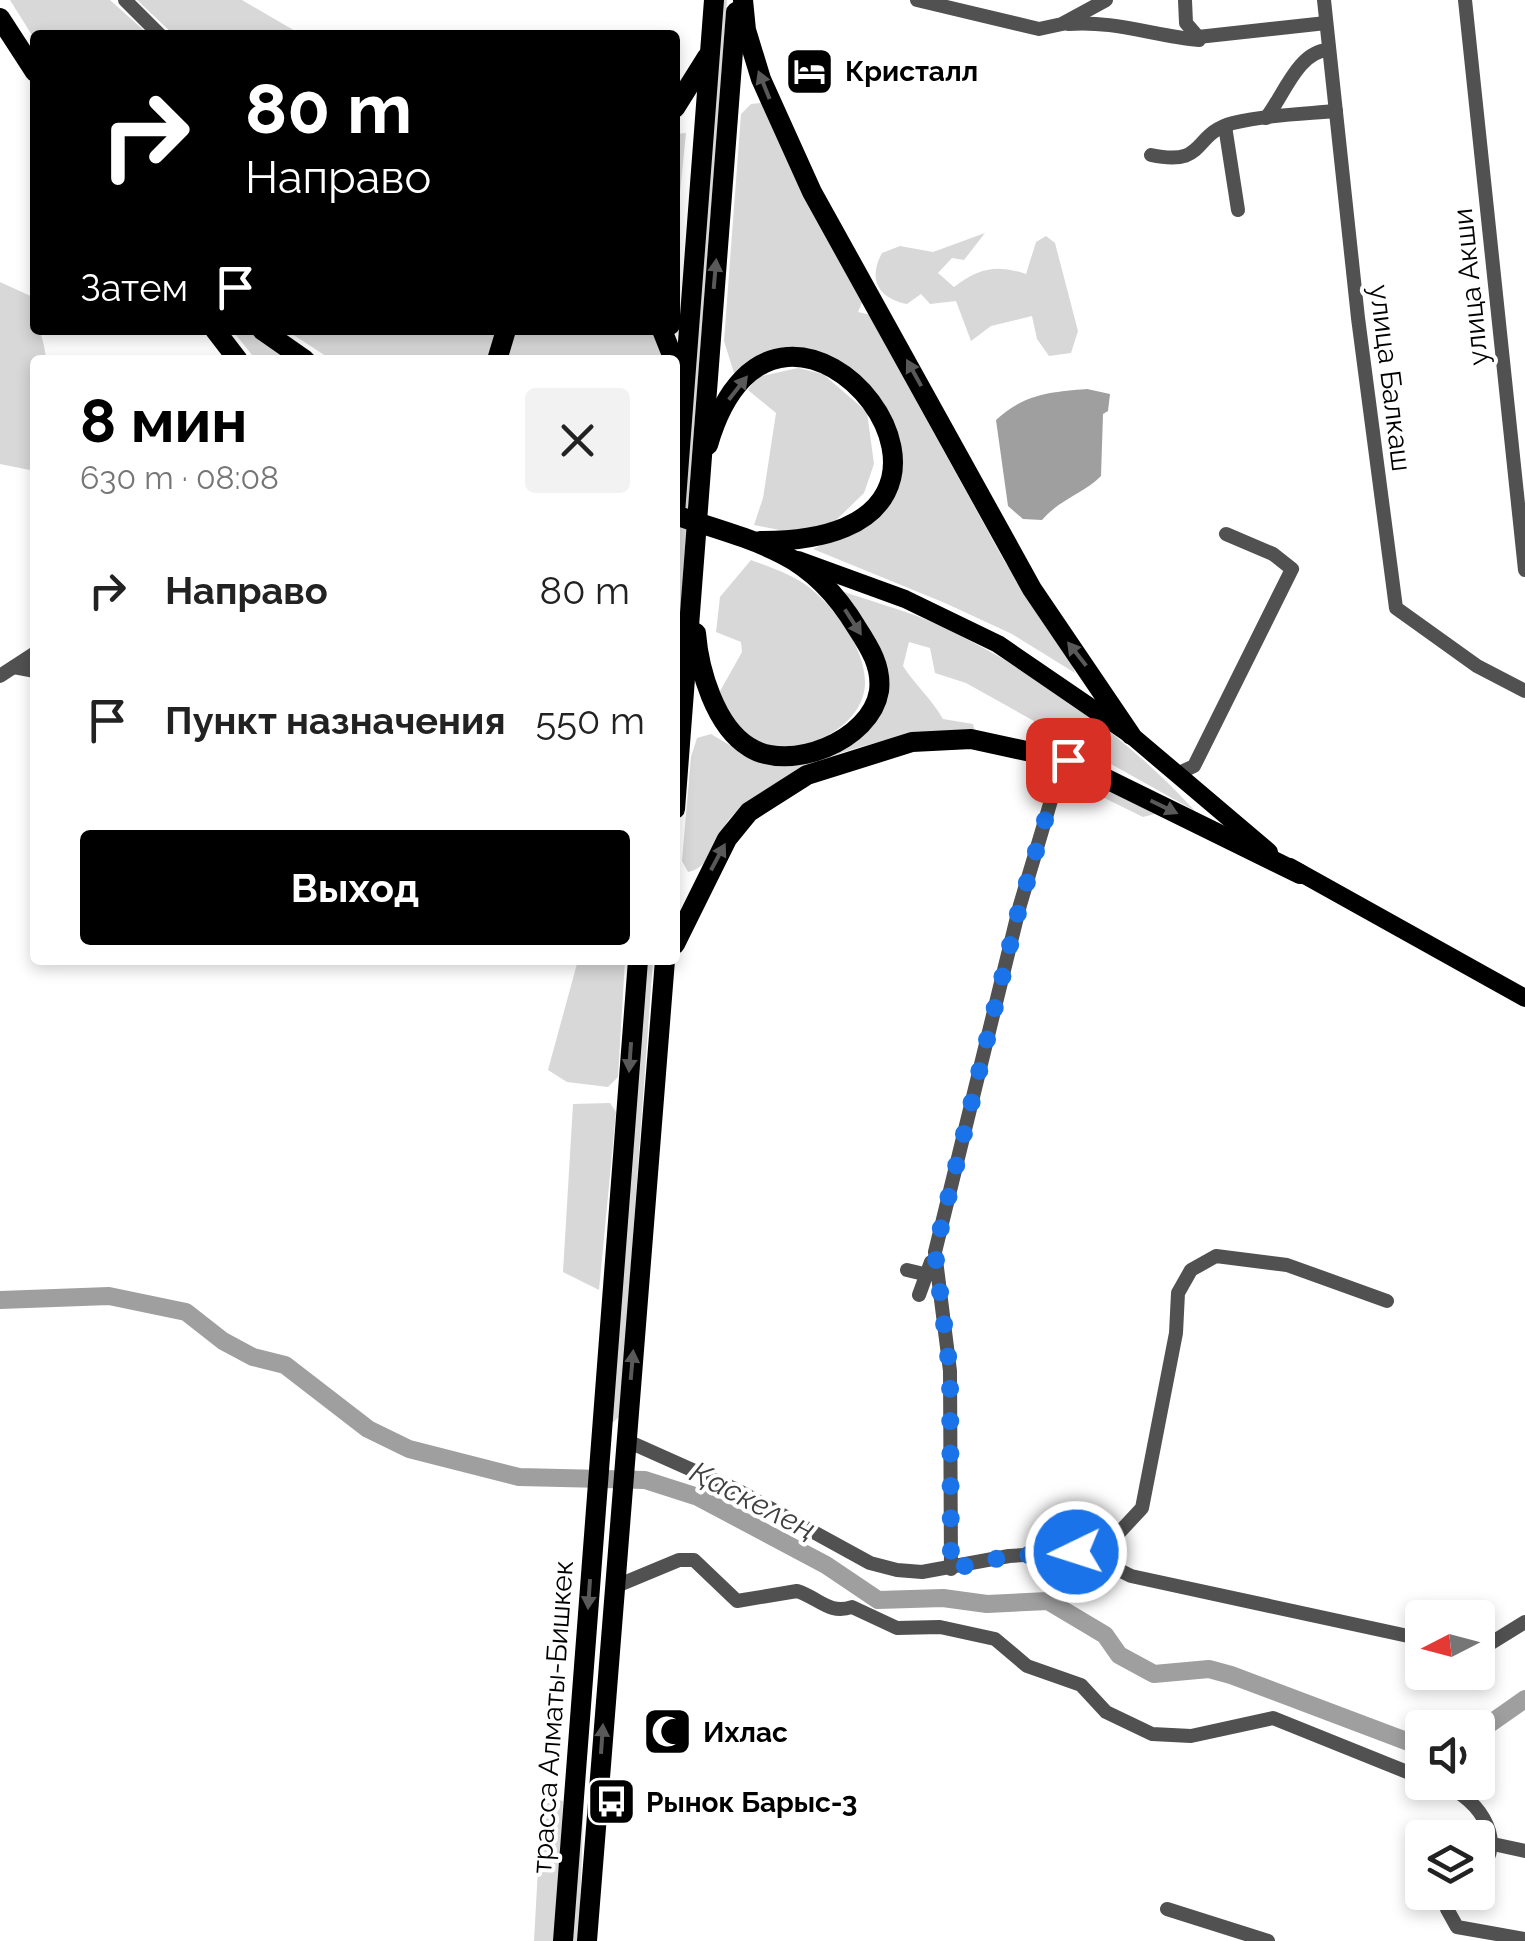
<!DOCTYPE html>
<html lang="ru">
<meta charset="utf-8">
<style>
body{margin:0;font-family:Raleway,sans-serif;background:#f2f2f2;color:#222;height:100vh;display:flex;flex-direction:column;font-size:38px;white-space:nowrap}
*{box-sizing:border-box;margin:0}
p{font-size:32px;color:#767676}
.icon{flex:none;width:55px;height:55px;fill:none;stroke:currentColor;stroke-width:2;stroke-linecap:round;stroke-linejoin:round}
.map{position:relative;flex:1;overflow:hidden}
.drawer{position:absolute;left:30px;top:355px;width:650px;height:610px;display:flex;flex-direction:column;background:#fff;border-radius:10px;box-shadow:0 5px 15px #0003}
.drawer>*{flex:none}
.banner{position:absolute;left:30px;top:30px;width:650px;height:305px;border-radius:10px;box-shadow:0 5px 15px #0003;background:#000;color:#fff;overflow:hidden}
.needle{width:65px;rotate:264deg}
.buttons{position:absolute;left:1405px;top:1600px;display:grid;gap:20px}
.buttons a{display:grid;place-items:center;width:90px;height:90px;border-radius:10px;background:#fff;box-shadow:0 5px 15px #0003;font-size:50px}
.pin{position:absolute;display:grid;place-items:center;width:85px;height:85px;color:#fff;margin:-42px;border-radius:20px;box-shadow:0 5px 15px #0006}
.me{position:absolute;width:110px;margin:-55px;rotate:266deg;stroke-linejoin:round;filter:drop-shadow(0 0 8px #0008)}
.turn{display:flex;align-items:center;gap:35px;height:210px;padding:0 50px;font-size:45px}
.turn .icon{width:130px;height:130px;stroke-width:2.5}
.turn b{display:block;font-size:70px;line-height:85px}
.then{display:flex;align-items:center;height:95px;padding:0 50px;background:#0003;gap:20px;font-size:38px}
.round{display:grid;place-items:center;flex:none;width:105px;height:105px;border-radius:10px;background:#f2f2f2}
.summary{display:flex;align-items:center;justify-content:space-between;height:170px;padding:0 50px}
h1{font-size:60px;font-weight:700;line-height:75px;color:#000}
.action{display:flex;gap:20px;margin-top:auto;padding:20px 50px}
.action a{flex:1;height:115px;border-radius:10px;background:#000;color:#fff;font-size:40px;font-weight:700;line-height:115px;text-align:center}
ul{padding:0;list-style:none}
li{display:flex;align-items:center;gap:30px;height:130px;padding:0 50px}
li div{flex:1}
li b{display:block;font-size:38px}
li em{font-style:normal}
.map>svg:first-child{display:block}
</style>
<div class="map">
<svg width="1525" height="1941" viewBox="0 0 1525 1941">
<rect width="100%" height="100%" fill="#fff"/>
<!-- green -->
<g fill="#d8d8d8">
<path d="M 10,0 L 110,0 L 149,35 L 35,35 L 35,40 Z"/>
<path d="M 137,0 L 242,0 L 302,35 L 174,35 Z"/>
<path d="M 720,0 L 727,0 L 675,679 L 675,580 Z"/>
<path d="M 761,103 L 864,298 L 858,312 L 875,316 L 886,346 L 1006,564 L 1064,644 L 1075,673 L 1012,634 L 945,603 L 813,549 L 870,523 L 893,489 L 888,417 L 855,373 L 834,361 L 786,350 L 748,361 L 746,367 L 734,373 L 724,341 L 741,114 L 751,104 Z"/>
<path d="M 686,133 L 675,242 L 675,134 Z"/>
<path d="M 985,233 L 964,260 L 952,258 L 938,273 L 954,287 C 979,268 996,264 1026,274 L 1036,242 L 1046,236 L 1055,243 L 1078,331 L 1071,353 L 1049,356 L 1037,339 L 1032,316 L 991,326 L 971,341 L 956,301 L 930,304 L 921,294 L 907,304 C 877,298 868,278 882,253 L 900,246 L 933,252 Z"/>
<path d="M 0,282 L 35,298 C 35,329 44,333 46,360 L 35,360 L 35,471 L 0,464 Z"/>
<path d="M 232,330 L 249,330 L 292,360 L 256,360 Z"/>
<path d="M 286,330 L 498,330 L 491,360 L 332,360 Z"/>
<path d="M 515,330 L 653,330 L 666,349 L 657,360 L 506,360 Z"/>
<path d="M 798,368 L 823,374 L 867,412 L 874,464 L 864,493 L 829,527 L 789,532 L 754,525 L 763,498 L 776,413 L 748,390 L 757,377 Z"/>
<path d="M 751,560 C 767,566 784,572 800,581 C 831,600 875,657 863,696 C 850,739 776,766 743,732 C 733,722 726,704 719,693 L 742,652 L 741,642 L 716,632 L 720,597 Z"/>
<path d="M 839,590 C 872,602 909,611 941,626 C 1034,671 1126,735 1195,811 L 966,683 L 935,673 L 930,648 L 909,642 L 903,666 C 916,686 931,698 943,719 L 973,724 L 975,731 C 890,731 799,757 734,814 C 716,830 715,867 688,872 L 682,861 L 691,757 L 697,738 L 711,734 L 753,759 L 831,749 L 882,702 Z"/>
<path d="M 1093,782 L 1159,813 L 1143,817 L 1086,789 Z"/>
<path d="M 578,960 L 625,960 L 618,1077 L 608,1087 L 567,1082 L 548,1070 Z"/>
<path d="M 645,960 L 653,960 L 620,1416 L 612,1423 Z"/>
<path d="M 610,1103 L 616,1112 L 599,1290 L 563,1272 L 573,1104 Z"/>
<path d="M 585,1761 L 579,1941 L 572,1941 Z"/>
<path d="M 542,1796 L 563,1801 L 556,1941 L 534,1941 Z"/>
</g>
<!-- water -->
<path fill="#9f9f9f" d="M 1087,389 L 1110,394 L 1108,411 L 1103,414 L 1101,476 C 1083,494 1060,499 1042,520 L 1023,519 L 1008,506 L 996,420 C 1024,394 1050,392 1087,389 Z"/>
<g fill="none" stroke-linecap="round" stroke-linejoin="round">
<!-- river -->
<g stroke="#9f9f9f" stroke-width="18">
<path d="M 0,1300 L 109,1296 L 186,1312 L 223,1341 L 253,1357 L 285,1365 L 368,1429 L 409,1449 L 519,1477 L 645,1480 L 698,1497 L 826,1565 L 878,1600 L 943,1598 L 987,1604 L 1048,1601 L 1105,1635 L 1119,1655 L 1154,1674 L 1209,1669 L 1231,1675 L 1422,1747"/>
<path d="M 1478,1732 L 1525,1699"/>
</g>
<!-- minor -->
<g stroke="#515151" stroke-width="14">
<path d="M 125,0 L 160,35"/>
<path d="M 917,0 L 1039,29 L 1062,24 L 1106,0"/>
<path d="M 1185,0 L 1186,23 L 1198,37 L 1326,23"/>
<path d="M 1324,0 L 1358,318 L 1396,608 L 1477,666 L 1525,691"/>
<path d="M 1465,0 L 1525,570"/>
<path d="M 1068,24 C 1113,20 1155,36 1199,40"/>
<path d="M 1266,118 C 1283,97 1298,51 1328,50"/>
<path d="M 1225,126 L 1238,210"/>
<path d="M 1151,155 C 1208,167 1191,134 1233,123 C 1266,115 1302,114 1336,111"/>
<path d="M 14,667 L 35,671"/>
<path d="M 0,676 L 35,653"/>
<path d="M 1177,774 L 1194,766 L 1292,569 L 1273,554 L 1226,534"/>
<path d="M 907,1270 L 928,1275"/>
<path d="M 919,1295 L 931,1262"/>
<path d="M 625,1440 L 737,1490 L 870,1563 L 897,1570 L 922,1572 L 1009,1556 L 1076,1552 L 1115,1537 L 1142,1508 L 1176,1333 L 1178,1293 L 1191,1270 L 1216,1256 L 1287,1265 L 1387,1301"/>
<path d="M 1093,1557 L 1131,1576 L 1422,1639"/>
<path d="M 951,1569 L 950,1371 L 935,1252 L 1020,905 L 1055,787 L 1068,760"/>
<path d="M 614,1587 L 679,1560 L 694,1560 L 737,1601 L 797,1591 C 819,1598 829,1615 852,1607 L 897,1628 L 940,1627 L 995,1639 L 1027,1666 L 1081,1685 L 1106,1712 L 1152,1734 L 1191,1736 L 1273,1718 L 1422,1778"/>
<path d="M 1478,1651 L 1525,1622"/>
<path d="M 1436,1782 C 1474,1793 1511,1838 1478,1873"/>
<path d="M 1493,1844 L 1525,1851"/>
<path d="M 1457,1892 L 1447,1909 L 1457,1927 L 1525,1939"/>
<path d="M 1167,1909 L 1268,1941"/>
</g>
<!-- major -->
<g stroke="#000" stroke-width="18">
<path d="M 798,560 L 905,599 L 998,644 L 1131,735 L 1269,852"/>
<path d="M 1290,867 L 1525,998"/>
</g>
<!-- highway -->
<g stroke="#000" stroke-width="20">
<path d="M 743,0 L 746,30 L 761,79 L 812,192 L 1032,589 L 1131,735"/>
<path d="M 0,18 L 35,72"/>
<path d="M 675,108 L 707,57"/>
<path d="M 215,330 L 238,360"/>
<path d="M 262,330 L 305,360"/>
<path d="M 662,330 L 674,360"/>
<path d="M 497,360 L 506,330"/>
<path d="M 708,445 C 779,200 1054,543 760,541"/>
<path d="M 675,513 L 714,0"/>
<path d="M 675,515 C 710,527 749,537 782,554 C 814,570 839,598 857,628 C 870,648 882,667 879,691 C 871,741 789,773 749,747 C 715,726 699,670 696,633"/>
<path d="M 675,809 L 736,12"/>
<path d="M 675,944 L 727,839 L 749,812 L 807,775 L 912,742 L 971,739 L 1068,760 L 1300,874"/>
<path d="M 563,1941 L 638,960"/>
<path d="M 587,1941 L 665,960"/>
</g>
</g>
<!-- one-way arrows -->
<defs><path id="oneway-solid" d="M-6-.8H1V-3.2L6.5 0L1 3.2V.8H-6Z" transform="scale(2.5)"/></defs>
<g fill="#595959">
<use href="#oneway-solid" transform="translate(764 85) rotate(-112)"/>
<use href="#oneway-solid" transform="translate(715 274) rotate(-85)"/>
<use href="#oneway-solid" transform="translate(914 373) rotate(-119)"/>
<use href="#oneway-solid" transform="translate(738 388) rotate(-52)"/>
<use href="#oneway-solid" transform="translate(853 622) rotate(57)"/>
<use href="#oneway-solid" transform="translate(1077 654) rotate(-128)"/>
<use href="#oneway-solid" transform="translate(1164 807) rotate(26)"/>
<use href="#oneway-solid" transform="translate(718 857) rotate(-62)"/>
<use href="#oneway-solid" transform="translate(630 1057) rotate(94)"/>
<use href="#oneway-solid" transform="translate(632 1365) rotate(-85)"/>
<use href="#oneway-solid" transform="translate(589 1594) rotate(94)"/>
<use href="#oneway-solid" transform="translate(602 1739) rotate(-86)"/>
</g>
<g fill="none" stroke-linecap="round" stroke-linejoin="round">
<!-- route -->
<path stroke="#1a73e8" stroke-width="18" stroke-dasharray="0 32.4" d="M 1068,760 L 1055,786 L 1018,913 L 935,1252 L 950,1371 L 951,1569 L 1009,1556 L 1076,1552"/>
</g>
<!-- icons -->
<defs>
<symbol id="hotel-square" viewBox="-11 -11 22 22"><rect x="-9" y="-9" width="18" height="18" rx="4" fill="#000" stroke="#fff"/><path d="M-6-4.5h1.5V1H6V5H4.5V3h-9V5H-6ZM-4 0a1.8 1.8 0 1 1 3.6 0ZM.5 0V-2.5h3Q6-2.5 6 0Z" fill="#fff"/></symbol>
<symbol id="mosque-square" viewBox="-11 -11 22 22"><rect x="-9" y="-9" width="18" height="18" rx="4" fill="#000" stroke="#fff"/><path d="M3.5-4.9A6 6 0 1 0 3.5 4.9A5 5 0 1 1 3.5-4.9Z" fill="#fff"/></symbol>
<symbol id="bus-square" viewBox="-11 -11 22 22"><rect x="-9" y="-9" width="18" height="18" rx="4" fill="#000" stroke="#fff"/><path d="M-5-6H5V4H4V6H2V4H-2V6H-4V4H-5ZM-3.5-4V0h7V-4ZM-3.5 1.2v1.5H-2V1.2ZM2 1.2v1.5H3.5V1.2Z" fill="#fff"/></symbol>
</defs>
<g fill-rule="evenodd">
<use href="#hotel-square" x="782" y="44" width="55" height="55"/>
<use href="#mosque-square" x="640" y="1704" width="55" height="55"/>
<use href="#bus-square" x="584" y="1774" width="55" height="55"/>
</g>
<g text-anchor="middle" stroke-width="8" stroke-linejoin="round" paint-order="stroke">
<!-- poi labels -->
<g font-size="28" font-weight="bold" fill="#000" stroke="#fff" text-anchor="start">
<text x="845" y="81">Кристалл</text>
<text x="703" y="1742">Ихлас</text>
<text x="646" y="1812">Рынок Барыс-3</text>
</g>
<!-- street labels -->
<g font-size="28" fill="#000" stroke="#fff">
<text transform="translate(1470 287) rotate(-96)" y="10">улица Акши</text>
<text transform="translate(1391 378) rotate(83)" y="10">улица Балкаш</text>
<text transform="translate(552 1717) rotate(-86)" y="10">трасса Алматы-Бишкек</text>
</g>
<!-- water labels -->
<g font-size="30" font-style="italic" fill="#404040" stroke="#fff">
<text transform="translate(753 1501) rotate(27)" y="10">Қаскелең</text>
</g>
</g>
</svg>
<div class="buttons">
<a><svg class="needle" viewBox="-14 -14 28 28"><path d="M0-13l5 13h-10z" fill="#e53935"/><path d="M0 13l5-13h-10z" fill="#767676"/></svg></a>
<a><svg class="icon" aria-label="sound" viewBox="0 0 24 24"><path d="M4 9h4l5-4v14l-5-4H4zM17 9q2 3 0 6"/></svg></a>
<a><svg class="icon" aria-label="layers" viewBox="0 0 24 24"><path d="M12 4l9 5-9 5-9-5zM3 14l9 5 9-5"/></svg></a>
</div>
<div class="pin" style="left:1068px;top:760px;background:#d93025"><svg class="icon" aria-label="arrive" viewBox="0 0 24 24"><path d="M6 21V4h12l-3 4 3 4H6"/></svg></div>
<svg class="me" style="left:1076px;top:1552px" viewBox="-20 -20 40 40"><circle r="17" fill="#1a73e8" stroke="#fff" stroke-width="3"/><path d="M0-11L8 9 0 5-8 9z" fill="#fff"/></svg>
<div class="banner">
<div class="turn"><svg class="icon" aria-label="right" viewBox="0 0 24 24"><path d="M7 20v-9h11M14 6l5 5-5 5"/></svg><div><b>80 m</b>Направо</div></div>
<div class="then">Затем<svg class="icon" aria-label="arrive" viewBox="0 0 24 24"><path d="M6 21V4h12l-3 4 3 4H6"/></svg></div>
</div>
<section class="drawer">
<div class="summary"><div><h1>8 мин</h1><p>630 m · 08:08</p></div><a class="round"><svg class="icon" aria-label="close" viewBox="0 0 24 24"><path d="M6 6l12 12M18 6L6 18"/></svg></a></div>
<ul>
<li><svg class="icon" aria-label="right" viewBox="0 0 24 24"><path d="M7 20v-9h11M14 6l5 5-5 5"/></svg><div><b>Направо</b></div><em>80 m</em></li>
<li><svg class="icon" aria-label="arrive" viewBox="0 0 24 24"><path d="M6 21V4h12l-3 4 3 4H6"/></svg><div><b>Пункт назначения</b></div><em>550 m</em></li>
</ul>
<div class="action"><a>Выход</a></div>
</section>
</div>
